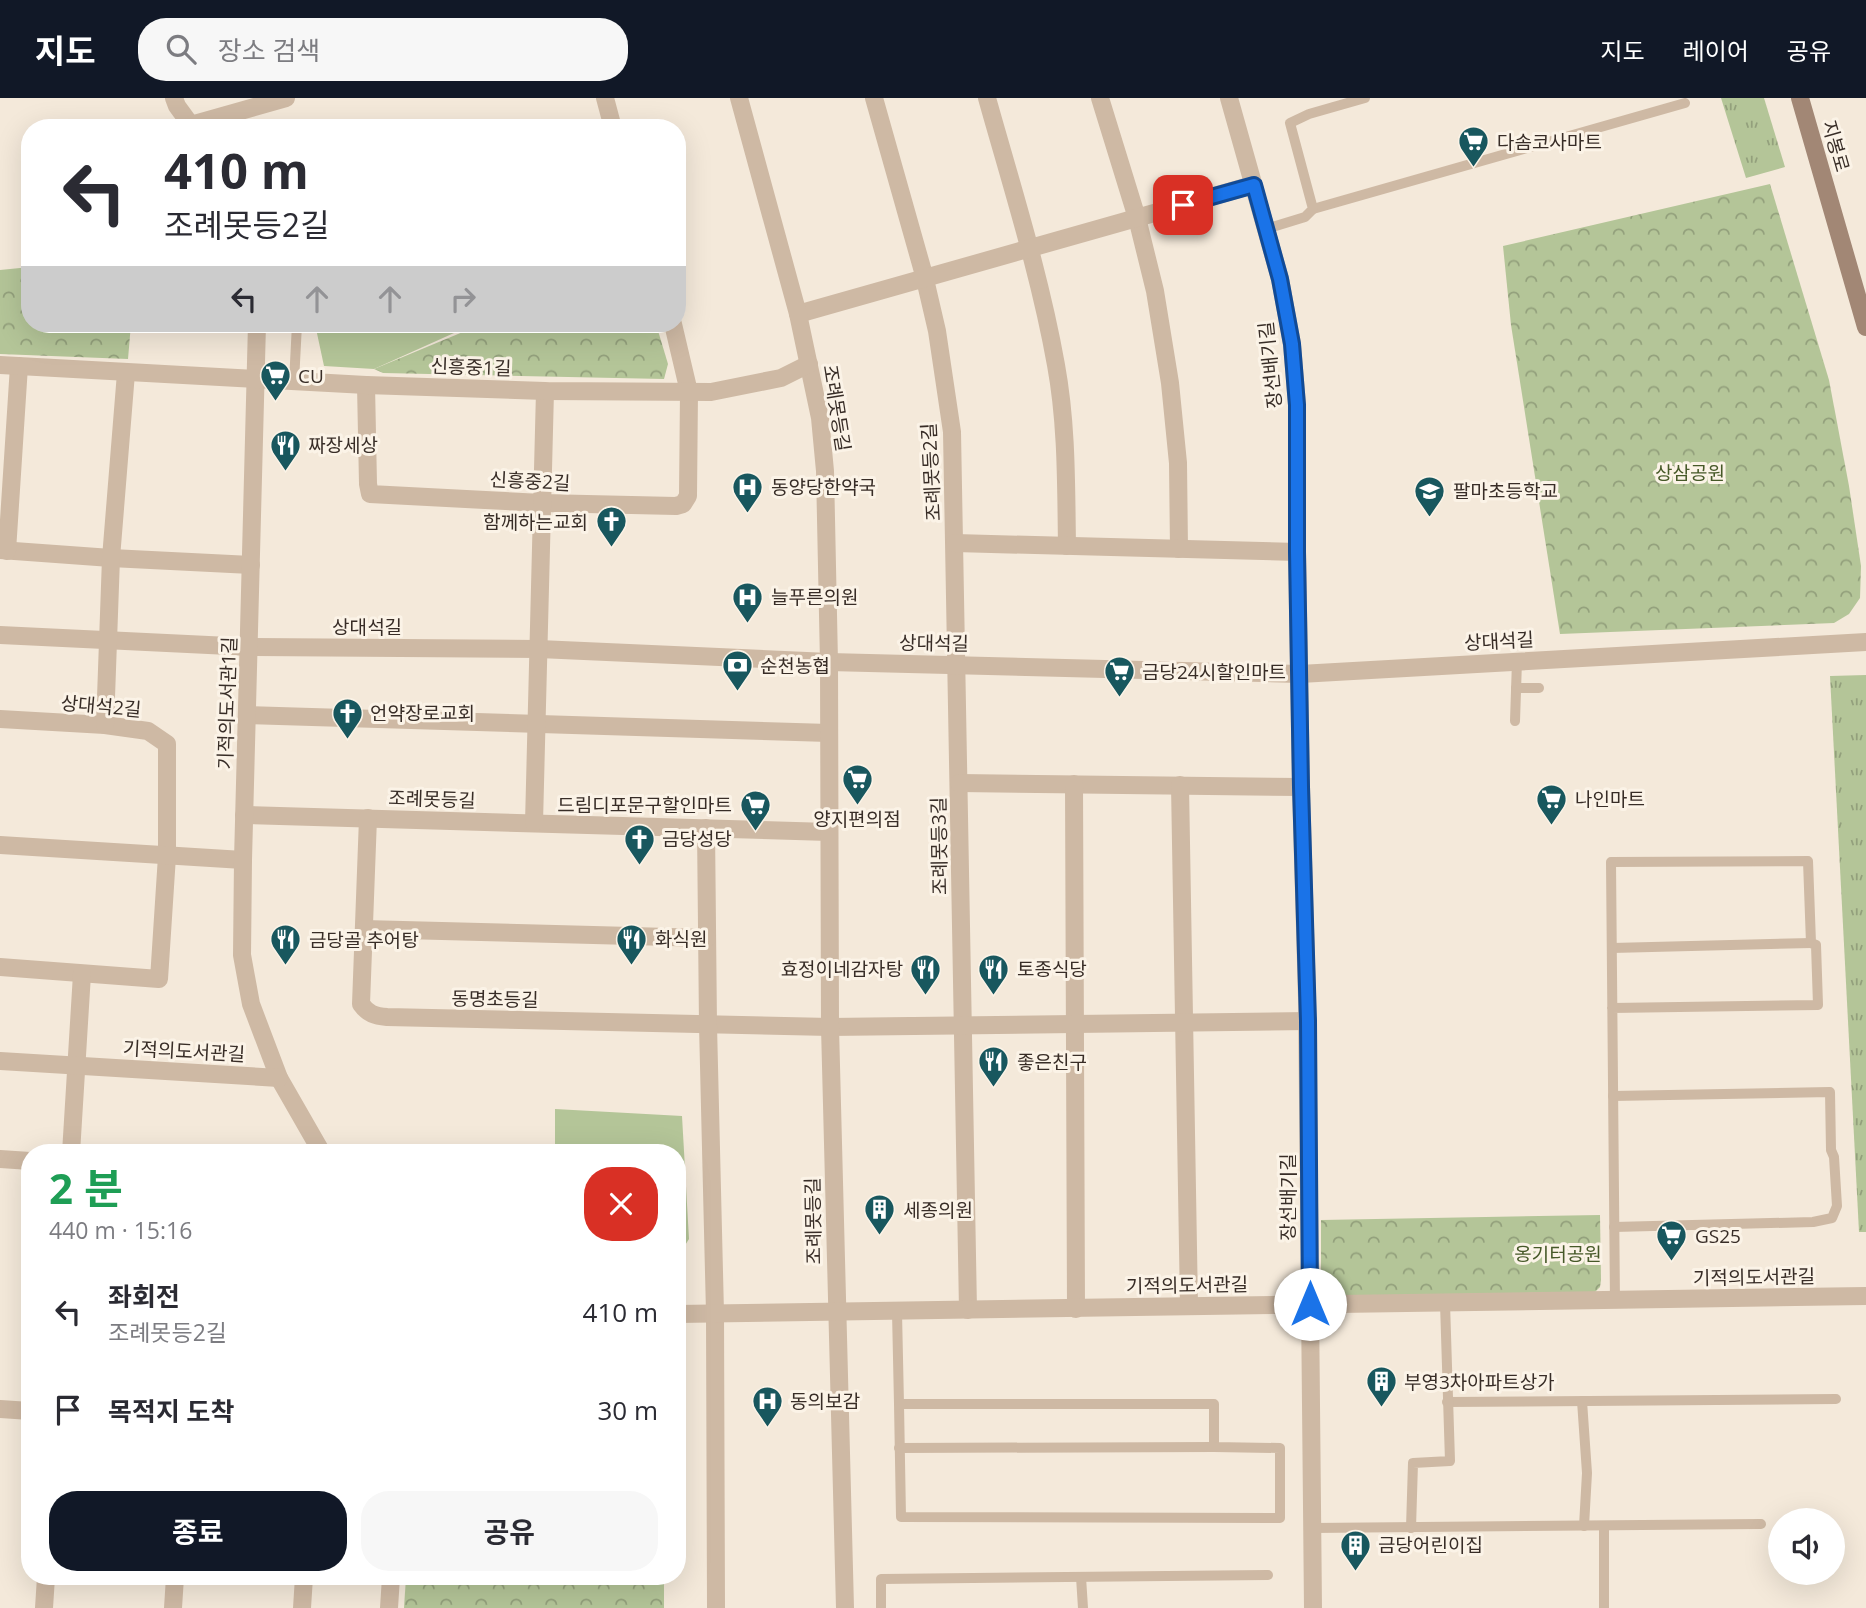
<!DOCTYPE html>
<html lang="ko">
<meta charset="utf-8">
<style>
body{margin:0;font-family:"Open Sans","Noto Sans KR",sans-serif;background:#f7f7f7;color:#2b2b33;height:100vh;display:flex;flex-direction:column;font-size:26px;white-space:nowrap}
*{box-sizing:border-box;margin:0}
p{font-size:23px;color:#7c7c81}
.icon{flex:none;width:38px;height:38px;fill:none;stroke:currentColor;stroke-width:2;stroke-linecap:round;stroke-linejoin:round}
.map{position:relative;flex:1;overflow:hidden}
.drawer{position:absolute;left:21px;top:1046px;width:665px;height:441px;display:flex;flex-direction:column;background:#fff;border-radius:28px;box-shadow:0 7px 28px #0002}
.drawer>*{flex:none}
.top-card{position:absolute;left:21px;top:21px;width:665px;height:214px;border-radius:28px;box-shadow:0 7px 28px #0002;background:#fff;color:#2b2b33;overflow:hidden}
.controls{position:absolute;left:1768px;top:1410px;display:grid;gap:14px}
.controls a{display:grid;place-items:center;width:77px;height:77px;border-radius:50%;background:#fff;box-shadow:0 7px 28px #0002;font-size:35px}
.pin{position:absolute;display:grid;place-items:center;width:60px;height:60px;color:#fff;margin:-30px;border-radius:14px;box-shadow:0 4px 10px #0006}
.me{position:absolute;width:77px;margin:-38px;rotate:0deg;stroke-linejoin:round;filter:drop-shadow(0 0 5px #0008)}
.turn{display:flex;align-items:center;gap:24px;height:147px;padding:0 28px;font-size:32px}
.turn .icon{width:91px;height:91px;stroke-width:2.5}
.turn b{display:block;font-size:49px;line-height:60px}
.lanes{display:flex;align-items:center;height:66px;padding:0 28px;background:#0003;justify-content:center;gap:35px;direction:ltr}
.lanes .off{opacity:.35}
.round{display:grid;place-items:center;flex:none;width:74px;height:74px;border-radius:28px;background:#f7f7f7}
.headline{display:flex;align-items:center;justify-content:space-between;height:119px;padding:0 28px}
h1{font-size:42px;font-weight:700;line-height:52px;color:#1e9e55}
.action{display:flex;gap:14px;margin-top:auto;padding:14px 28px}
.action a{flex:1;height:80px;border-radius:28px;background:#111827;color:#fff;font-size:28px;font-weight:700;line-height:80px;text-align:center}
.action a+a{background:#f7f7f7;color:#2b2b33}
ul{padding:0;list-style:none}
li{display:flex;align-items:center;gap:21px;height:98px;padding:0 28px}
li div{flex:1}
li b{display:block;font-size:26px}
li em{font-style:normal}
header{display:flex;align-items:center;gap:42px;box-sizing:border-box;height:98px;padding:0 35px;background:#111827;color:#fff}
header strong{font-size:33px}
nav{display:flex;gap:38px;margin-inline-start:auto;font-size:24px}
.search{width:490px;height:63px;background:#f7f7f7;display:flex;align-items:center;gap:18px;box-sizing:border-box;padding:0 24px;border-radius:28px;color:#7c7c81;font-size:26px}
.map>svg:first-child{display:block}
</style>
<header>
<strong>지도</strong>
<div class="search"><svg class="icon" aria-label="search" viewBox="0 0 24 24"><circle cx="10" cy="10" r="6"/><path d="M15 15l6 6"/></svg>장소 검색</div>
<nav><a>지도</a><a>레이어</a><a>공유</a></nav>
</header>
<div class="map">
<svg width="1866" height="1510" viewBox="0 0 1866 1510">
<defs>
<pattern id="grass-tufts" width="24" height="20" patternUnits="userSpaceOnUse" patternTransform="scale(1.75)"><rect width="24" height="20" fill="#b4c598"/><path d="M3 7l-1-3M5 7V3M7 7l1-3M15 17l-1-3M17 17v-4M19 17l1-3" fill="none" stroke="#93a07c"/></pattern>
<pattern id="park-crowns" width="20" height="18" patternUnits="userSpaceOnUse" patternTransform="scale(1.75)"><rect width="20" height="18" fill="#b4c598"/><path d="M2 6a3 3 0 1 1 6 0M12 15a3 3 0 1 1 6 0" fill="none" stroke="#93a07c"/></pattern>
</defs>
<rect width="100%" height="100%" fill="#f4e9da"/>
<!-- grass -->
<g fill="url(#grass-tufts)">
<path d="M 1721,0 L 1764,0 L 1785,69 L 1746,80 Z"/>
<path d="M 1866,577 L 1866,1134 L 1859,1134 L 1830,578 Z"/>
</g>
<!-- park -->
<g fill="url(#park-crowns)">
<path d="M 1770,86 L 1829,282 L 1849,388 L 1861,468 L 1860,500 L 1849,516 L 1834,525 L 1560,536 L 1511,227 L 1503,148 Z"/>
<path d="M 30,169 L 30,226 L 131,226 L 128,261 L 0,256 L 0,172 Z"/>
<path d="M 482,226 L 656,226 L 668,266 L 664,281 L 383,275 L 374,271 Z"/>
<path d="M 1600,1117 L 1601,1182 L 1600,1189 L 1595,1194 L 1338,1198 C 1328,1194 1325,1189 1321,1179 L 1321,1122 Z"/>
<path d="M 406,1479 L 664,1479 L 664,1510 L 404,1510 Z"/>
</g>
<!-- garden -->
<g fill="#b4c598">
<path d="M 315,226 L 474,226 L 374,271 L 324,268 Z"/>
<path d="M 555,1011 L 682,1018 L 689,1141 L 677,1160 L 677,1055 L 555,1055 Z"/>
</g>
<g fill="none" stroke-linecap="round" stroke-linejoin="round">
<!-- service -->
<g stroke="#ceb9a4" stroke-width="10">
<path d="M 1313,111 L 1685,5"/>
<path d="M 1266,131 L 1305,119 L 1313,111 L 1290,25 L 1309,16 L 1365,0"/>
<path d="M 294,284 L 297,226"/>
<path d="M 1516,590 L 1539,590"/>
<path d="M 1515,623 L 1517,563"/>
<path d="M 1612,850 L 1811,845"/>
<path d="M 1612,910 L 1818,907 L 1816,847 L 1811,845 L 1808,763 L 1611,764 C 1612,911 1613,1057 1615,1203"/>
<path d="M 1613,998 L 1830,994 L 1831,1052 L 1834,1059 L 1837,1108 L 1832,1120 L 1813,1124 L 1614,1129"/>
<path d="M 897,1214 L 899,1306 L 1214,1306 L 1214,1349 L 1280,1350 L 1280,1420 L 901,1419 L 899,1306"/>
<path d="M 1582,1303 L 1587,1375 L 1584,1428"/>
<path d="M 1447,1304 L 1836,1301"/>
<path d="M 899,1350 L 1214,1349"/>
<path d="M 1312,1430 L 1761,1426"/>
<path d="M 1411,1430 L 1413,1365 L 1450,1363 L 1445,1205"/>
<path d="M 1081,1479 L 1083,1510"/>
<path d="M 881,1510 L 881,1481 L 1268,1477"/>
<path d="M 1604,1510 L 1604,1428"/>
</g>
<!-- minor -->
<g stroke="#ceb9a4" stroke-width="18">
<path d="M 605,0 L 613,30"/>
<path d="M 874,0 L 924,177 L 937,233 L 952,334 L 968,1212"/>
<path d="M 987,0 C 1012,89 1040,177 1056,267 C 1067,327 1066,388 1067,448"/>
<path d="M 1100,0 L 1137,120 L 1155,193 L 1170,285 L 1178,365 L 1179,451"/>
<path d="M 798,216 L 1253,87"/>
<path d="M 366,287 L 368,386 L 370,396 L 542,405 L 676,408 L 683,406 L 688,398 L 689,294 L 673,226"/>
<path d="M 955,445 L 1297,454"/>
<path d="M 0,452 L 111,460 L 251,467"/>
<path d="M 7,453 L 19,268"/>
<path d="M 0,537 L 250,549 L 539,551 L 829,564 L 1300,576 L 1866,544"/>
<path d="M 248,617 L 829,635"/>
<path d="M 0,621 L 105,627 L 148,633 L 167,646 L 167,758 L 159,881 L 0,869"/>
<path d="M 105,627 L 111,460 L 126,275"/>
<path d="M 959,685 L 1301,689"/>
<path d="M 1074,686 L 1076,1211"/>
<path d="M 1180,687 L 1189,1208"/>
<path d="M 244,717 L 829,734"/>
<path d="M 368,720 L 361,906 C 368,916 375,918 387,919 L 830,929 L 1308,923"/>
<path d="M 534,725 L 545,293"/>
<path d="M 706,730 L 708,927 L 715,1215 L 716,1510"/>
<path d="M 0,747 L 243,762"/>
<path d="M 364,831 L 707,840"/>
<path d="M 71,1055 L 82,876"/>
<path d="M 0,1061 L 30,1063"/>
<path d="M 0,1311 L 30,1313"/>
<path d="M 44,1510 L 46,1479"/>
<path d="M 173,1510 L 175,1479"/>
<path d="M 302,1510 L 304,1479"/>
</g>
<!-- tertiary -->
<g stroke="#ceb9a4" stroke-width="18">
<path d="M 174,0 L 177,8 L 193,30"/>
<path d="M 739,0 L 798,216 L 820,320 L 825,373 L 829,564 L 830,929 L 845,1510"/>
<path d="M 1229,0 L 1280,181 L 1292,246 L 1297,307 L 1297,454 L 1301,689 L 1307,900 L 1313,1510"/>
<path d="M 191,27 L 286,0"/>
<path d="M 257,226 L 243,762 L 242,857 L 251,906 L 279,980 L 322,1055"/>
<path d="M 0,267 L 366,287 L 545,293 L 711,294 L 781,280 L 809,266"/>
<path d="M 0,963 L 279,980"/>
<path d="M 677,1216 L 1866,1198"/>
<path d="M 389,1510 L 391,1479"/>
</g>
<!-- secondary -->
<path stroke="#a28775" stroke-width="18" d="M 1800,0 L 1866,229"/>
</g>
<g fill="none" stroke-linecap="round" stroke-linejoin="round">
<defs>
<path id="route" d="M 1183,107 L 1254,87 L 1280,181 L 1292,246 L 1297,307 L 1297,454 L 1301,689 L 1308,923 L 1310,1206"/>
</defs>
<!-- route casing -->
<use href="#route" stroke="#114b97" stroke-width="18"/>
<!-- route -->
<use href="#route" stroke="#1a73e8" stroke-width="12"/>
</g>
<!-- icons -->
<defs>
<symbol id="supermarket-pin" viewBox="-11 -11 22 30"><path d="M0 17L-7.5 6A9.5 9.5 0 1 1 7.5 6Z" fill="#18575e" stroke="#fbf3e7"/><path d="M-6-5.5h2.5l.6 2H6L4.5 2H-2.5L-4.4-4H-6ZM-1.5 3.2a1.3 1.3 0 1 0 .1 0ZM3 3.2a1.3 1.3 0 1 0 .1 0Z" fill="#fff"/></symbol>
<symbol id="restaurant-pin" viewBox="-11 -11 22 30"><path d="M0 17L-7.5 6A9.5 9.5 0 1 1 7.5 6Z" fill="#18575e" stroke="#fbf3e7"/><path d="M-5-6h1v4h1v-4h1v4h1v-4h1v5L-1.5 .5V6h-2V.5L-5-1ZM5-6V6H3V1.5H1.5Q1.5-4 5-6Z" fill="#fff"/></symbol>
<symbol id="hospital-pin" viewBox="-11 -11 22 30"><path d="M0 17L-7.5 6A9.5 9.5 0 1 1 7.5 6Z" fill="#18575e" stroke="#fbf3e7"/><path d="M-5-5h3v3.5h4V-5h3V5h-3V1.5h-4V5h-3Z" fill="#fff"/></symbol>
<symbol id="school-pin" viewBox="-11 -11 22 30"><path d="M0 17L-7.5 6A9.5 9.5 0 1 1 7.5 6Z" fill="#18575e" stroke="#fbf3e7"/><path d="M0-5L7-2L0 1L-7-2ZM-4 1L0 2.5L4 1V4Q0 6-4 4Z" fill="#fff"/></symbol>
<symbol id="church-pin" viewBox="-11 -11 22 30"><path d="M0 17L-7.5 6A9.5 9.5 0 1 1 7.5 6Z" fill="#18575e" stroke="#fbf3e7"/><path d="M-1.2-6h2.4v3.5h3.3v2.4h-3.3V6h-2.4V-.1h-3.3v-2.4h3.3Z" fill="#fff"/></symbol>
<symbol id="bank-pin" viewBox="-11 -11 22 30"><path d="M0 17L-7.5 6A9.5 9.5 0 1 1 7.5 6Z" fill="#18575e" stroke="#fbf3e7"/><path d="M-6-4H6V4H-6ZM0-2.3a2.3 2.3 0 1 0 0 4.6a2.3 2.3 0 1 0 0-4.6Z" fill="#fff"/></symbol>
<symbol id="building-pin" viewBox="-11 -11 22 30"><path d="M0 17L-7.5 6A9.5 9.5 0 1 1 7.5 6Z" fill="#18575e" stroke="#fbf3e7"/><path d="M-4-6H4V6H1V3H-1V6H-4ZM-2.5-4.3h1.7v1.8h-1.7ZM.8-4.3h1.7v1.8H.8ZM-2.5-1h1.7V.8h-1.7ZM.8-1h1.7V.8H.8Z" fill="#fff"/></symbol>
</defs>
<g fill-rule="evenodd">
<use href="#supermarket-pin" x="1456" y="26" width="35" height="47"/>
<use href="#supermarket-pin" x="258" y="260" width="35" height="47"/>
<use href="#restaurant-pin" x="268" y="330" width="35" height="47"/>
<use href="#hospital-pin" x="730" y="372" width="35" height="47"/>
<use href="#school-pin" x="1412" y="376" width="35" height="47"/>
<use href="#church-pin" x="594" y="406" width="35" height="47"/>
<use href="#hospital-pin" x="730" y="482" width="35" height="47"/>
<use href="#bank-pin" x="720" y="550" width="35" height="47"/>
<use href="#supermarket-pin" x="1102" y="556" width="35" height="47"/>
<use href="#church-pin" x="330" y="598" width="35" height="47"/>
<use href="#supermarket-pin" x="840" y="664" width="35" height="47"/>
<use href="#supermarket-pin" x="1534" y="684" width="35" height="47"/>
<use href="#supermarket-pin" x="738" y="690" width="35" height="47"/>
<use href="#church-pin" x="622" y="724" width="35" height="47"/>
<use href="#restaurant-pin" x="614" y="824" width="35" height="47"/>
<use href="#restaurant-pin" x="268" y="824" width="35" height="47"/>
<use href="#restaurant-pin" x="908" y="854" width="35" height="47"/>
<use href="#restaurant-pin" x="976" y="854" width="35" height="47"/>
<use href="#restaurant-pin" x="976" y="946" width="35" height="47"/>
<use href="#building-pin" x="862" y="1094" width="35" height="47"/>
<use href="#supermarket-pin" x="1654" y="1120" width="35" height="47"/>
<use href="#building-pin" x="1364" y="1266" width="35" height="47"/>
<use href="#hospital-pin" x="750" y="1286" width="35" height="47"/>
<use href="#building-pin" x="1338" y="1430" width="35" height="47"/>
</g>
<g text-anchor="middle" stroke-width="6" stroke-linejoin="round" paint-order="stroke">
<!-- poi labels -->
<g font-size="19" fill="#382d27" stroke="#fbf3e7" text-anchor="start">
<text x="1497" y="51">다솜코사마트</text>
<text x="298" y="285">CU</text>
<text x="308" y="354">짜장세상</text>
<text x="771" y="396">동양당한약국</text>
<text x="1453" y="400">팔마초등학교</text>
<text x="588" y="431" text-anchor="end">함께하는교회</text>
<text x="771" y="506">늘푸른의원</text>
<text x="760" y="575">순천농협</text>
<text x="1142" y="581">금당24시할인마트</text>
<text x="370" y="622">언약장로교회</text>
<text x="1575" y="708">나인마트</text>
<text x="732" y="714" text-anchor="end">드림디포문구할인마트</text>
<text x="857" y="728" text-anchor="middle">양지편의점</text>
<text x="662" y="748">금당성당</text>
<text x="655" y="848">화식원</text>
<text x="309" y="849">금당골 추어탕</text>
<text x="903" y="878" text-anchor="end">효정이네감자탕</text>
<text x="1017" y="878">토종식당</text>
<text x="1017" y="971">좋은친구</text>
<text x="903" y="1119">세종의원</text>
<text x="1695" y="1145">GS25</text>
<text x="1404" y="1291">부영3차아파트상가</text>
<text x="790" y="1310">동의보감</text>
<text x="1378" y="1454">금당어린이집</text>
</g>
<!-- street labels -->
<g font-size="19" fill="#382d27" stroke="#fbf3e7">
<text transform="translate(1836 48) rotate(74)" y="7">지봉로</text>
<text transform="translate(1270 267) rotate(-96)" y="7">장선배기길</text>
<text transform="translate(471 269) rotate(2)" y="7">신흥중1길</text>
<text transform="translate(837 310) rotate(81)" y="7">조례못등길</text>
<text transform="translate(931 374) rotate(-93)" y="7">조례못등2길</text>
<text transform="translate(530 383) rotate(3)" y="7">신흥중2길</text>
<text x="367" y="536">상대석길</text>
<text transform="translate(1499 543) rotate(-3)" y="7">상대석길</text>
<text transform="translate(934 545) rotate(1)" y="7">상대석길</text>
<text transform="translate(227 605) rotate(-88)" y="7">기적의도서관1길</text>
<text transform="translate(101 608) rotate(5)" y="7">상대석2길</text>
<text transform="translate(432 701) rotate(2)" y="7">조례못등길</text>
<text transform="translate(939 748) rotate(-91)" y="7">조례못등3길</text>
<text transform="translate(495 901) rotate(1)" y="7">동명초등길</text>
<text transform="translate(184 953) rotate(3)" y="7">기적의도서관길</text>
<text transform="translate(1288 1099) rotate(-90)" y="7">장선배기길</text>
<text transform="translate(813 1123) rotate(-91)" y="7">조례못등길</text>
<text transform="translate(1754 1179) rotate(-1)" y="7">기적의도서관길</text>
<text transform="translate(1187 1187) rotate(-1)" y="7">기적의도서관길</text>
</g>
<!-- park labels -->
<g font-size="19" fill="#465928" stroke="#fbf3e7">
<text x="1690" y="382">상삼공원</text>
<text x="1558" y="1163">옹기터공원</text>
</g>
</g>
</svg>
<div class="controls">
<a><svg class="icon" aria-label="sound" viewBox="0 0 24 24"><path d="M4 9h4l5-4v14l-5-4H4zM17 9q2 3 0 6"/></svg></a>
</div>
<div class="pin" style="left:1183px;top:107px;background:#d93025"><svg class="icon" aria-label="arrive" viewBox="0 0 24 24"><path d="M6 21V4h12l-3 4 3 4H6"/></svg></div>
<svg class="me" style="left:1310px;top:1206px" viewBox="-20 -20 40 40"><circle r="19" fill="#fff"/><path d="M0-13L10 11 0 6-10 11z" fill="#1a73e8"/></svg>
<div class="top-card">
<div class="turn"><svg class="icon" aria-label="left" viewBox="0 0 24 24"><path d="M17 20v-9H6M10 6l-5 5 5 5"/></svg><div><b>410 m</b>조례못등2길</div></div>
<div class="lanes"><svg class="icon" aria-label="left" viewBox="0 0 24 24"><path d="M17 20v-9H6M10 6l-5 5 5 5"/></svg><svg class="icon off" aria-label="ahead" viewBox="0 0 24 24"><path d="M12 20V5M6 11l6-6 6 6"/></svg><svg class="icon off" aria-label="ahead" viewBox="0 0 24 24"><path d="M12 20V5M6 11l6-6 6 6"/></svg><svg class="icon off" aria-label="right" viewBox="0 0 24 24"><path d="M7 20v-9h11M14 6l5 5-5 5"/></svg></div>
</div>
<section class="drawer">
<div class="headline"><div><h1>2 분</h1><p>440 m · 15:16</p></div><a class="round" style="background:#d93025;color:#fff"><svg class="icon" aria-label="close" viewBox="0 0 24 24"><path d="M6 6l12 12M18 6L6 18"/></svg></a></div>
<ul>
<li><svg class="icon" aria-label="left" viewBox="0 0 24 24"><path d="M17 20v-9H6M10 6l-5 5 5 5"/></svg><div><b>좌회전</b><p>조례못등2길</p></div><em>410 m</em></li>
<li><svg class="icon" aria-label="arrive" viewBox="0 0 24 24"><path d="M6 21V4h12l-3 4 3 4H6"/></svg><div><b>목적지 도착</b></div><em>30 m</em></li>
</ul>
<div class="action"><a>종료</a><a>공유</a></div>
</section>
</div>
